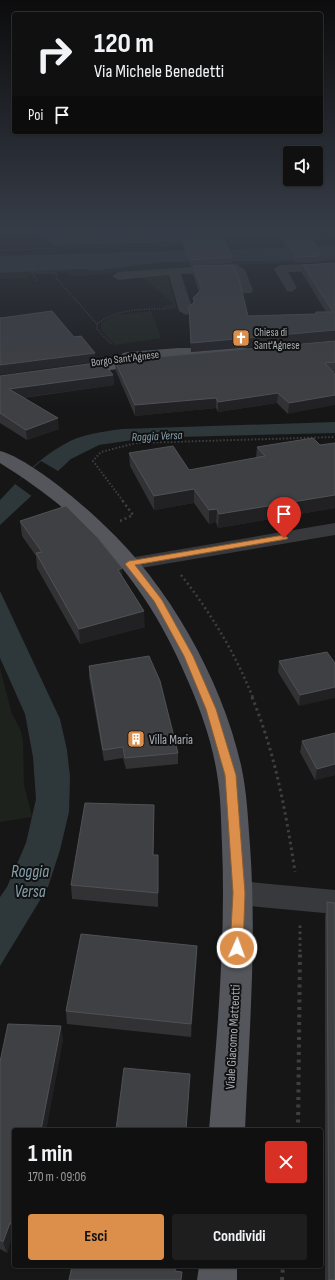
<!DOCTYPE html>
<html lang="it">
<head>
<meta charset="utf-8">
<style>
  :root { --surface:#101011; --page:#1e1e1f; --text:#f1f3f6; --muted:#9c9d9f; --line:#303031; --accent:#db8f4a }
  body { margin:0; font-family:"Sofia Sans Condensed",sans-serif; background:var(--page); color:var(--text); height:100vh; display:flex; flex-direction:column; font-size:15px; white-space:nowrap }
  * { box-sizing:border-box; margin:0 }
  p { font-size:13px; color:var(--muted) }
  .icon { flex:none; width:22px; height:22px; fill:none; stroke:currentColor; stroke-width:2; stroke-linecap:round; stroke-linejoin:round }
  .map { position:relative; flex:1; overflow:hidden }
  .drawer { position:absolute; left:12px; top:1128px; width:311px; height:140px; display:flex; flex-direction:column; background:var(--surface); border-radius:4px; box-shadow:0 1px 3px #0004,0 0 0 1px var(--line) }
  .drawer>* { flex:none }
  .hud { position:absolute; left:12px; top:12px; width:311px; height:122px; border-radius:4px; box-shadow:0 1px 3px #0004,0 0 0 1px var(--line); background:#101011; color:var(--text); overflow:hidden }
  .buttons { position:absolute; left:283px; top:146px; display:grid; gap:8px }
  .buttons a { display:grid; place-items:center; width:40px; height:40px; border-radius:4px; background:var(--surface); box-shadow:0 1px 3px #0004,0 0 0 1px var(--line); font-size:20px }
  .pin { position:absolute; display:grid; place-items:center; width:34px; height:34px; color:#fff; margin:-41px -17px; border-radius:50% 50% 50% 0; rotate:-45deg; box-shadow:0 0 4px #0007 }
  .pin .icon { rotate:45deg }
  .me { position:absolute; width:44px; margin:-22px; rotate:2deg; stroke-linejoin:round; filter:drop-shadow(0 0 3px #0008) }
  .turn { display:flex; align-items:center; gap:14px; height:84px; padding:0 16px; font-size:18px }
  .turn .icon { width:52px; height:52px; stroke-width:2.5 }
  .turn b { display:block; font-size:28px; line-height:34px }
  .then { display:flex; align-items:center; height:38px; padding:0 16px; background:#0003; gap:8px; font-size:15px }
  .round { display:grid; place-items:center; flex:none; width:42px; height:42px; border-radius:4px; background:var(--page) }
  .summary { display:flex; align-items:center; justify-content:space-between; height:68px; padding:0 16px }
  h1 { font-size:24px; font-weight:700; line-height:30px }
  .action { display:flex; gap:8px; margin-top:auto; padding:8px 16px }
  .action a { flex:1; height:46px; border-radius:4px; background:var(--accent); color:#111; font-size:16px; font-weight:700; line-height:46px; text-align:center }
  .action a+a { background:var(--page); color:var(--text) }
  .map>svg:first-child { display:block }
</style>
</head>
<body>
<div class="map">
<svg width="335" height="1280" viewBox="0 0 335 1280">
  <rect width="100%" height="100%" fill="#161617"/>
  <path fill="#222224" d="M 196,230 L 335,230 L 335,241 L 201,244 Z"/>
  <g fill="#1d221c">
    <path d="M 200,242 L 201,244 L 48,248 L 48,245 Z"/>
    <path d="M 335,243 L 335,262 L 194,267 L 83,276 L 70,276 L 68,273 L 29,275 L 28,279 L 0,279 L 0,256 L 80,253 L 80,249 Z"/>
    <path d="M 167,275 L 177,309 L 164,309 L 163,306 L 174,304 L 141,276 Z"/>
    <path d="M 151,311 L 161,338 L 115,345 L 101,330 L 101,323 L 116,315 Z"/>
    <path d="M 0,668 L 12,714 L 21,731 L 23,741 L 24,785 L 32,817 L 0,822 Z"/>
  </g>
  <g fill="#2e373a">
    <path d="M 335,246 L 335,260 L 164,262 L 99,270 L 77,269 L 0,273 L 0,256 Z"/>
    <path d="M 335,422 L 335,433 L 177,437 L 133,440 L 99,445 L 71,459 L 0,525 L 0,500 C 19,480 39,458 63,445 C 80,434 102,432 122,429 Z"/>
    <path d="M 0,591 L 60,719 L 67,750 L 70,777 L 69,812 L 60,850 L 48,887 L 0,966 L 0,897 L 7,887 L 26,843 L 36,799 L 33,757 L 25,714 L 0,658 Z"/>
  </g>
  <path fill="#161617" d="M 41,461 L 58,471 L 33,497 L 15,484 Z"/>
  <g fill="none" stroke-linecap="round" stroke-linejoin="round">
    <g stroke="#3d4043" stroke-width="1.5" stroke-dasharray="1 1.5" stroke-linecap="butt">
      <path d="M 224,244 L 287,243"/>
      <path d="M 34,246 L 32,272 L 37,281"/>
      <path d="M 0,250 L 185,245"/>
      <path d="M 35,253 L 62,251 L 63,249"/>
      <path d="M 32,272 L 56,273 L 57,279 L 97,324 L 97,329 L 112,345"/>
      <path d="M 97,324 C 117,309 141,309 165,309"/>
    </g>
    <path stroke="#3d4043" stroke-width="2" stroke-dasharray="1.5 2" stroke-linecap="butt" d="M 123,501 L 93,461 L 101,452 L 136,443 L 335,437"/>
    <g stroke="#3d4043" stroke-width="2.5" stroke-dasharray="2 3" stroke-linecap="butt">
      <path d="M 120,521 L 133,515 L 122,500"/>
      <path d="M 181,575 C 211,613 235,653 253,698"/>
    </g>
    <g stroke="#3d4043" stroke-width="3" stroke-dasharray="2.5 3.5" stroke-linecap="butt">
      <path d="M 252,697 C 275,753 286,812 295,872"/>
      <path d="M 300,952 L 300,925"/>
    </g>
    <g stroke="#3d4043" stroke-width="4" stroke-dasharray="3 4.5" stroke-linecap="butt">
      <path d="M 298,1130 L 300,951"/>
      <path d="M 282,1280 L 283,1266"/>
    </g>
    <g fill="#37393c" fill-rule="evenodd">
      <path d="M 329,230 L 335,230 L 335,235 L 331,234 Z"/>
      <path d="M 335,263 L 335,271 L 288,272 L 297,288 L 291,292 L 287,291 L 274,269 L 280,265 Z"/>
      <path d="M 236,264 L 245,270 L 253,290 L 251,293 L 243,293 L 234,272 L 181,274 L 193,311 L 186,315 L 179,311 L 169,275 L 118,280 L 112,276 L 118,272 Z"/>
      <path d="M 335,523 L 335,535 L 129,570 L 122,568 L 119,564 L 122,560 L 129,558 Z"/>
      <path d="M 239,881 L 335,890 L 335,914 L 239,905 L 229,902 L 225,893 L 229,884 Z"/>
    </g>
    <g fill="#54565b" fill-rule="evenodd">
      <path d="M 178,348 L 244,348 L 249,349 L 251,352 L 249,355 L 244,356 L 178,356 L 149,359 L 152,362 L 150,365 L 145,366 L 75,374 L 70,373 L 68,370 L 70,367 L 75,366 L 126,360 L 121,356 L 123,353 L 128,352 Z"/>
      <path d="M 0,451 C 28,458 83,504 104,525 C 168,584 222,680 241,765 C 247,792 248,819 250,846 C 257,941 249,1036 245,1130 L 209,1130 C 217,1035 226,940 222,845 C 221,821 221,797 217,774 C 212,742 201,711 188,681 C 147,583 90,519 0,463 Z"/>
      <path d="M 199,1266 L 237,1266 L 237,1280 L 197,1280 Z"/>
    </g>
  </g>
  <g fill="#323235">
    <path d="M 22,230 L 308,230 L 321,256 L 321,262 L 296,263 L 279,237 L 224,238 L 232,257 L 232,263 L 190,266 L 182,242 L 55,245 Z"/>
    <path d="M 335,263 L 335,340 L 191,352 L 189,315 L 189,306 L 193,303 L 193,298 L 199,292 L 193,275 L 193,266 L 248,316 L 316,314 L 316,312 L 326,312 L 302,273 L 303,265 Z"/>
    <path d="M 335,341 L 335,372 L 334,372 L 288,414 L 277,403 L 218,412 L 216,408 L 135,416 L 116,371 L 115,361 Z"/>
    <path d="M 113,375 L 114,385 L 23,398 L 59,429 L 27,440 L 0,423 L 0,376 Z"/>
    <path d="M 335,443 L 335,508 L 218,528 L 216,522 L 209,524 L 194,503 L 154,510 L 130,466 L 129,453 L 189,470 L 256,458 L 257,447 L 320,445 Z"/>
    <path d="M 20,521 L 122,568 L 122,577 L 145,627 L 80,644 L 37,568 L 36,556 L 22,536 Z"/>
    <path d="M 279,661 L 335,663 L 299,706 L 278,672 Z"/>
    <path d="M 89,666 L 178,753 L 178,764 L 126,769 L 123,758 L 104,761 L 89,677 Z"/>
    <path d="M 335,733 L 335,775 L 315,780 L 300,752 L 302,741 Z"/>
    <path d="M 154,805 L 153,855 L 158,869 L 158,907 L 72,899 L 71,885 Z"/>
    <path d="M 327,902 L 335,1280 L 325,1280 L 325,916 Z"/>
    <path d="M 197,946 L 191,1037 L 67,1024 L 66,1011 Z"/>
    <path d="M 63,1039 L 46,1130 L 14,1130 L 14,1235 L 13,1234 L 7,1253 L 0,1249 L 0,1062 Z"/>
  </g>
  <g fill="#212123">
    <path d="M 335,330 L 335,340 L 191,352 L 191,343 Z"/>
    <path d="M 95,353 L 95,362 L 0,375 L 0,365 Z"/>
    <path d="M 113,375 L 114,385 L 11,399 L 9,389 Z"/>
    <path d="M 278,393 L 277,403 L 218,412 L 218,402 Z"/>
    <path d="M 335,395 L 335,405 L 288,414 L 289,403 Z"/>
    <path d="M 216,398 L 216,408 L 135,416 L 135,405 Z"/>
    <path d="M 58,418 L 59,429 L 27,440 L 26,430 Z"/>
    <path d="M 194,489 L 194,503 L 154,510 L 154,496 Z"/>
    <path d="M 335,495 L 335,508 L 218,528 L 219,514 Z"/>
    <path d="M 217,509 L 216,522 L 209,524 L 209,510 Z"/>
    <path d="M 122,568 L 123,584 L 118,570 Z"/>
    <path d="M 144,611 L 145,627 L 80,644 L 79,629 Z"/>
    <path d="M 335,687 L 335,698 L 299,706 L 300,695 Z"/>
    <path d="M 335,764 L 335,775 L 315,780 L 317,769 Z"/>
    <path d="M 154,805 L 154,819 L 153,869 L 153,855 Z"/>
    <path d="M 197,946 L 197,959 L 191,1037 L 191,1024 Z"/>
    <path d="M 61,1026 L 63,1039 L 46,1130 L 41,1130 Z"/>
    <path d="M 10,1223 L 13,1234 L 7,1253 L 3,1242 Z"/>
  </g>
  <g fill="#3f4043" stroke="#4f5255">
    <path d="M 35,230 L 308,230 L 321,256 L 296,257 L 280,231 L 221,232 L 232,257 L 190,260 L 182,237 L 55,239 Z"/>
    <path d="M 335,263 L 335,330 L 191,343 L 189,306 L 195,302 L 193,298 L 202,289 L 193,266 L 233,265 L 239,279 L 248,316 L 316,314 L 316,312 L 333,312 L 303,265 Z"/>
    <path d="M 52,311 L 74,337 L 81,336 L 95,353 L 0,365 L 0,317 L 1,318 Z"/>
    <path d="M 335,341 L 335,362 L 325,363 L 335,374 L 335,395 L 289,403 L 278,393 L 218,402 L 216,398 L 135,405 L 115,361 Z"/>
    <path d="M 103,362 L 113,375 L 9,389 L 58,418 L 26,430 L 0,413 L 0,376 Z"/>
    <path d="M 313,438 L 320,445 L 335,443 L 335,495 L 219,514 L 217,509 L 209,510 L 194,489 L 154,496 L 129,453 L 173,446 L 189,470 L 265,456 L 257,447 Z"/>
    <path d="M 66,506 L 98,538 L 122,568 L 118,570 L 144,611 L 79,629 L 36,553 L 42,552 L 20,521 Z"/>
    <path d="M 327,652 L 335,663 L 335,687 L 300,695 L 279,661 Z"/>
    <path d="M 149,656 L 160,681 L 178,753 L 125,758 L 123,747 L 103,750 L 89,666 Z"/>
    <path d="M 335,733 L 335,764 L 317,769 L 302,741 Z"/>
    <path d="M 85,803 L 154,805 L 153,855 L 158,855 L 158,893 L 71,885 Z"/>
    <path d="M 327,902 L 335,903 L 335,1280 L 329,1280 Z"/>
    <path d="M 81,934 L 197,946 L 191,1024 L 66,1011 Z"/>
    <path d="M 8,1024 L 61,1026 L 41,1130 L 14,1130 L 14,1224 L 10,1223 L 3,1242 L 0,1240 L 0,1062 Z"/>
    <path d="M 124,1068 L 190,1074 L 186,1130 L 116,1130 Z"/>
    <path d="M 72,1266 L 176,1266 L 175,1271 L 182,1272 L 181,1280 L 69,1280 Z"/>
  </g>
  <linearGradient id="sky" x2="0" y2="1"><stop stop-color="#0c0c0d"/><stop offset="0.56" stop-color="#363c47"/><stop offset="1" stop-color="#363c47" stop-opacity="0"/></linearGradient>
  <rect width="335" height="410" fill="url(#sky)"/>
  <path fill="#db8f4a" stroke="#8e5d30" d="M 284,535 L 288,538 L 287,539 L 135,565 L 162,600 L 193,656 L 216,709 L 236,775 L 245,893 L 243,948 L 241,952 L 237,953 L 232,952 L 230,948 L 233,893 L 225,775 L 206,709 L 184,656 L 154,601 L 125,564 L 129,561 Z"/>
  <defs>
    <symbol id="church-square" viewBox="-11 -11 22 22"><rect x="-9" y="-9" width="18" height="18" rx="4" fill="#db8f4a" stroke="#111112"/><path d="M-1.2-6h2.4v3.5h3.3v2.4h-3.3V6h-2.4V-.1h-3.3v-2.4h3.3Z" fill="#fff"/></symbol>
    <symbol id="building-square" viewBox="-11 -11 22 22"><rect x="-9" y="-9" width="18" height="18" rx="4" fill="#db8f4a" stroke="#111112"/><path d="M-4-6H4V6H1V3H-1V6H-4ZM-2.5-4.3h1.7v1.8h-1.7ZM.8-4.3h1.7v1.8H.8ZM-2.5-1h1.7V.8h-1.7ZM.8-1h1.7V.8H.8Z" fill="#fff"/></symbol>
  </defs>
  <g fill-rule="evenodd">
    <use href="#church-square" x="231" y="328" width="20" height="20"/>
    <use href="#building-square" x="126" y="729" width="20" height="20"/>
  </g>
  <g text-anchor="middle" stroke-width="4" stroke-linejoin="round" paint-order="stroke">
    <g font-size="11" fill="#a9b0b6" stroke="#111112" text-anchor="start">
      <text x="254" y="336">Chiesa di<tspan x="254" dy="13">Sant'Agnese</tspan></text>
    </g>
    <g font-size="11" fill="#a9b0b6" stroke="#111112">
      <text transform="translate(125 358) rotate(-7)" y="4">Borgo Sant'Agnese</text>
    </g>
    <g font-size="12" font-style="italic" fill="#85a1ad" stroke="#111112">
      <text transform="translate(157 436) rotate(-3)" y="4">Roggia Versa</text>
    </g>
    <g font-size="13" fill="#a9b0b6" stroke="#111112" text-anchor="start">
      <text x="149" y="744">Villa Maria</text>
    </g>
    <g font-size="13" fill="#a9b0b6" stroke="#111112">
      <text transform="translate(232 1037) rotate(-87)" y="5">Viale Giacomo Matteotti</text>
    </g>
    <g font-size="17" font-style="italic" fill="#85a1ad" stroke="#111112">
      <text x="30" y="877">Roggia<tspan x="30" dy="20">Versa</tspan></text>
    </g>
  </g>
</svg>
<div class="buttons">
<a><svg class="icon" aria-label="sound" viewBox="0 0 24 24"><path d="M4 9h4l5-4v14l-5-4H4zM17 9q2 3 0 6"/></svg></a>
</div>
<div class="pin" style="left:284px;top:538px;background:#d93025"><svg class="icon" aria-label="arrive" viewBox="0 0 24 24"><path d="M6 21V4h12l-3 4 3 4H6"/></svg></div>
<svg class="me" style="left:237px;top:948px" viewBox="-20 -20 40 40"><circle r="17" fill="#db8f4a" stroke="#fff" stroke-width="3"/><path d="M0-11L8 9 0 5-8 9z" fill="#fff"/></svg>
<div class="hud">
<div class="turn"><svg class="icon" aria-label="right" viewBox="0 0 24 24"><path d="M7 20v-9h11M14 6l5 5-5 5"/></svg><div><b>120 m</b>Via Michele Benedetti</div></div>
<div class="then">Poi<svg class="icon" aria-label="arrive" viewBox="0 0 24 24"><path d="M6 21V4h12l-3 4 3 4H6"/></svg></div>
</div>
<section class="drawer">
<div class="summary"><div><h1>1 min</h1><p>170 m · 09:06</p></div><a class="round" style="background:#d93025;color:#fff"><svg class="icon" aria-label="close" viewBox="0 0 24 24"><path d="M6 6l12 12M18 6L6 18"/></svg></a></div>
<div class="action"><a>Esci</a><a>Condividi</a></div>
</section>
</div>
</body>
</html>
